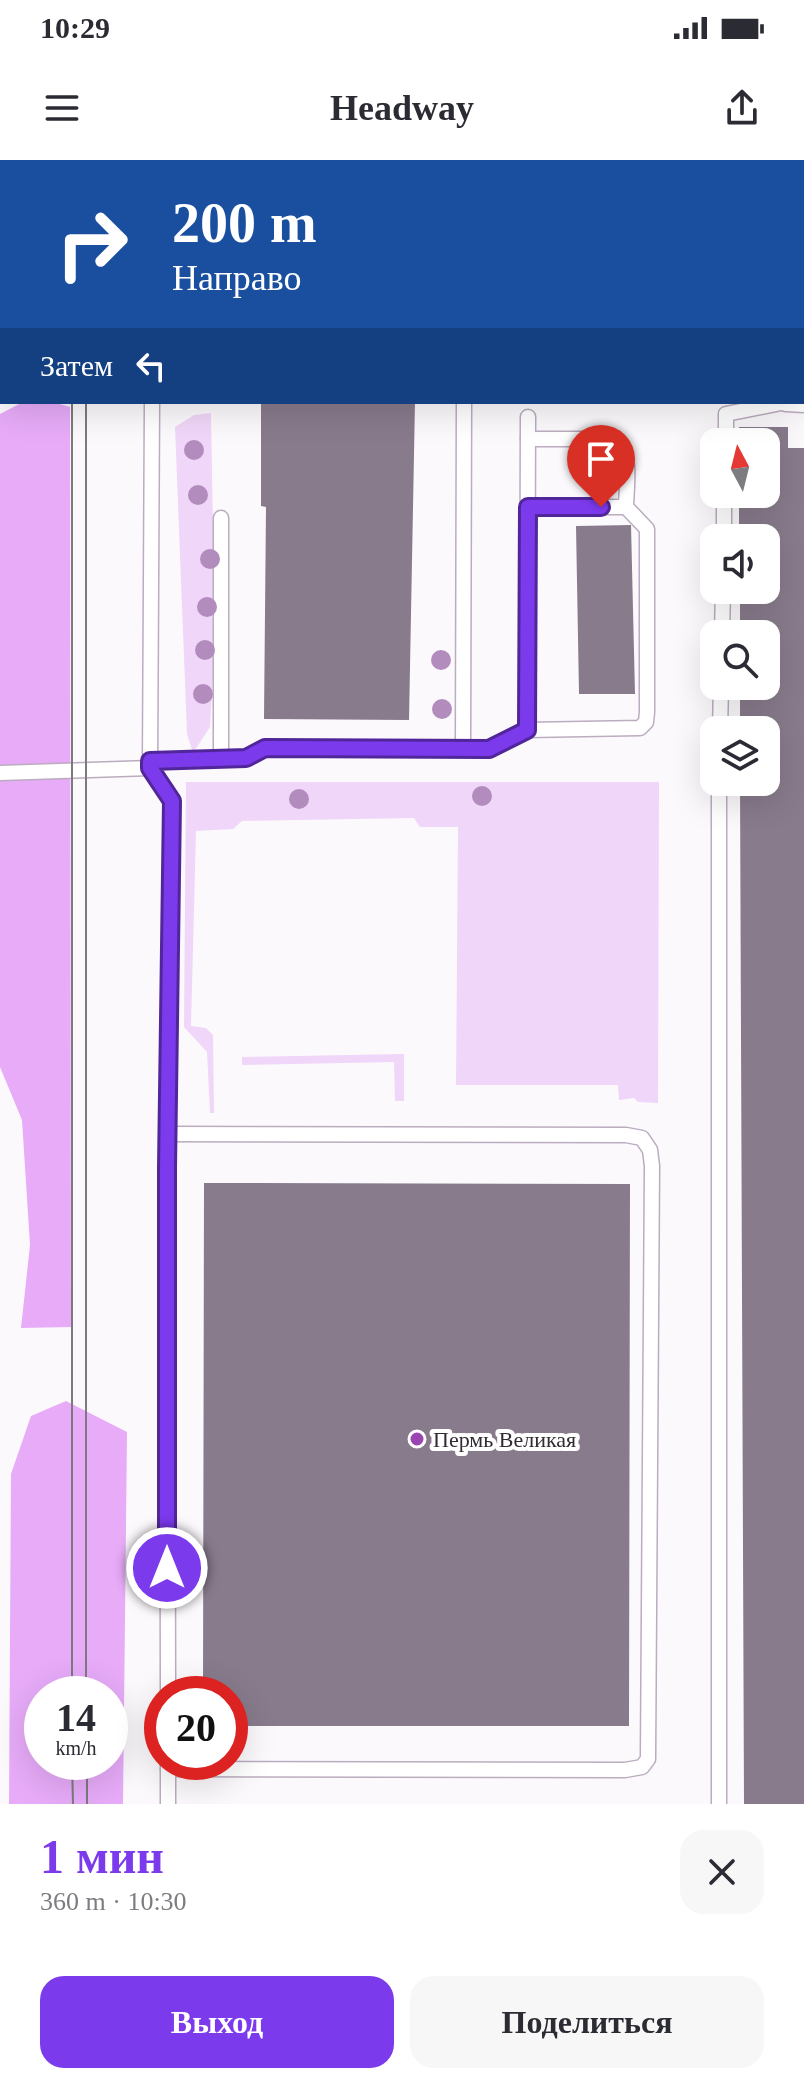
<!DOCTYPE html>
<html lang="ru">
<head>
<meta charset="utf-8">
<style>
  :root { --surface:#fff; --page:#f7f7f7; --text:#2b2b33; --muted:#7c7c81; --accent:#7c3aed }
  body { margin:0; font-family:"Times New Roman",serif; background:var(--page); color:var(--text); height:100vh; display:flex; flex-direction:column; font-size:30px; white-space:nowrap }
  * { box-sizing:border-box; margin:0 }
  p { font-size:26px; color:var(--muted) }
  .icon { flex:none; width:44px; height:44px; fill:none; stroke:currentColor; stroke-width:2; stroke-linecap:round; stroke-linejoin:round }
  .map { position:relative; height:1644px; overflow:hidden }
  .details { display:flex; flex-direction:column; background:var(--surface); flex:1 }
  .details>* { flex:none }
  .guide { position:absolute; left:0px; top:0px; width:804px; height:244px; box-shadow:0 8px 32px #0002; background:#1a4fa0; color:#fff; overflow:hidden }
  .needle { width:52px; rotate:353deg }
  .tools { position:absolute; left:700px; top:268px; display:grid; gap:16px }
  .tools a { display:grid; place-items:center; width:80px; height:80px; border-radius:16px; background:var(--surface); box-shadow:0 8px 32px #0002; font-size:40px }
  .speed { position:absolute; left:24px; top:1516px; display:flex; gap:16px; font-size:40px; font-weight:700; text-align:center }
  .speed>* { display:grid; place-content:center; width:104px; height:104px; border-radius:50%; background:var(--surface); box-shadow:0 8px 32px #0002; line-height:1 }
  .speed small { font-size:20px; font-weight:400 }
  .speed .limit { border:12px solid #d22; background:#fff; color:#111 }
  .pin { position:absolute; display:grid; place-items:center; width:68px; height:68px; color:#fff; margin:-82px -34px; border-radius:50% 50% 50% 0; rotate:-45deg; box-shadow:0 0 8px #0007 }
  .pin .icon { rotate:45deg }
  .me { position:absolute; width:88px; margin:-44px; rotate:0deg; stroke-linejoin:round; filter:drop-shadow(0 0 6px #0008) }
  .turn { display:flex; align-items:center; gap:28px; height:168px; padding:0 40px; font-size:36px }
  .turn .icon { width:104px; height:104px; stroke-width:2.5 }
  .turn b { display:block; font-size:56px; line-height:68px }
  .then { display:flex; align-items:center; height:76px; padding:0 40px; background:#0003; gap:16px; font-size:30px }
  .round { display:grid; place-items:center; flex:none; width:84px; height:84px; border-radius:24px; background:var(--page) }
  .overview { display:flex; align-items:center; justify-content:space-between; height:136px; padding:0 40px }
  h1 { font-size:48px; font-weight:700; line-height:60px; color:var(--accent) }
  .primary-button { display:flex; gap:16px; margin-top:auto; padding:16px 40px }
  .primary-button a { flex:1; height:92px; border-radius:24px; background:var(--accent); color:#fff; font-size:32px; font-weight:700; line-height:92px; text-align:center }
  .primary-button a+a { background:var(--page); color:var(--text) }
  .status { display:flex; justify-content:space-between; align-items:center; height:56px; padding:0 40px; background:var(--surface); direction:ltr }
  .status svg { height:22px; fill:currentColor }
  header { display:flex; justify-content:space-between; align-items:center; height:104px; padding:0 40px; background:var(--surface); font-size:36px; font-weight:700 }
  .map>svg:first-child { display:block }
</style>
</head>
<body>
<div class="status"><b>10:29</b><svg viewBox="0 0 49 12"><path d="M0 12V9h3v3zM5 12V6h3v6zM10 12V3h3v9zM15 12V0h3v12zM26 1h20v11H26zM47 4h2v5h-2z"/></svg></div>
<header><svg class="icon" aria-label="menu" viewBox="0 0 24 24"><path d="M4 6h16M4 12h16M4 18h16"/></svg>Headway<svg class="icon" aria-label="share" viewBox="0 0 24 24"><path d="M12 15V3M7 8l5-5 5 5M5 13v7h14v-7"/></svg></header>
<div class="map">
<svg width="804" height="1644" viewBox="0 0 804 1644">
  <rect width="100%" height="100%" fill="#fcf9fd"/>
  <g fill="#f0d6f8">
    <path d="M 211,253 L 215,484 L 210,567 L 193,593 L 187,574 L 175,267 L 194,255 Z"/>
    <path d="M 186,622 L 659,622 L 658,943 L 638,942 L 634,938 L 619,940 L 618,925 L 456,925 L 458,667 L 420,667 L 414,658 L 242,661 L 233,669 L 196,671 L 191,866 L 206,868 L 213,875 L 214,953 L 210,953 L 207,892 L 184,867 Z"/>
    <path d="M 404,894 L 404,941 L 395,941 L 394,902 L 242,905 L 242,897 Z"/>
  </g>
  <g fill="#e7abf8" fill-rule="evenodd">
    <path d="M 23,242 L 53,242 L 70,247 L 71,1167 L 21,1168 L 30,1085 L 22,960 L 0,907 L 0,254 Z"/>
    <path d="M 66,1241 L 127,1272 L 123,1644 L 9,1644 L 11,1314 L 31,1256 ZM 42,1534 L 110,1534 L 110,1602 L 42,1602 Z"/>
  </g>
  <g fill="#887b8c">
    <path d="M 261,242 L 415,242 L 409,560 L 264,559 L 266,347 L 261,346 Z"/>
    <path d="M 739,267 L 788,267 L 788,288 L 804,288 L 804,1644 L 744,1644 L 740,622 L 766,622 L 766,570 L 740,570 L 740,526 L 766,526 L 766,474 L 740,474 L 740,430 L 766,430 L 766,378 L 739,378 L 739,334 L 766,334 L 766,282 L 739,282 Z"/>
    <path d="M 631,365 L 635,534 L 579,534 L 576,366 Z"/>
    <path d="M 204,1023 L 630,1024 L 629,1566 L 230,1566 L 230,1534 L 203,1534 Z"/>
  </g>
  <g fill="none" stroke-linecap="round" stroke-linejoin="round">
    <defs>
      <g id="service">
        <path d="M 132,0 L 133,2"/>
        <path d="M 502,2 L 503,0"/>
        <path d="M 792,2 L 792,0"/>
        <path d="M 0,122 L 2,122"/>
        <path d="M 0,171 L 2,172"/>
        <path d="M 152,242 L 150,608 L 172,641 L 167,1008 L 168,1534"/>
        <path d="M 786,244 L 804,245"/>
        <path d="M 726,282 L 726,254 L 786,242"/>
        <path d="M 528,347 L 626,347"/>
        <path d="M 724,378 L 724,334"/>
        <path d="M 722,474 L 723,430"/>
        <path d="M 527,570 L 528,257"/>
        <path d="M 720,570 L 721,526"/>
        <path d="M 463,588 L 464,242"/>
        <path d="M 221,599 L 221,358"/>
        <path d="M 150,601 L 246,598 L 265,588 L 489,589 L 527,570 L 640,568 L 646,562 L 647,552 L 647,369 L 626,347 C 626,326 635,284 608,279 L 528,279"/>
        <path d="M 0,613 L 150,608"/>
        <path d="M 719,622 L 719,1644"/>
        <path d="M 167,974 L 626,975 L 642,978 L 650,990 L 652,1006 L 648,1599 L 642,1607 L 625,1610 L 168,1609"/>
        <path d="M 168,1602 L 168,1644"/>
      </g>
    </defs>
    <use href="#service" stroke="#bbacbf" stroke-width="17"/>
    <use href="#service" stroke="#fff" stroke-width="14"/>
    <g stroke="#7d797e" stroke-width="2">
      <path d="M 73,2 L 73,0"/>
      <path d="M 85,2 L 85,0"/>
      <path d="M 86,242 L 86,1534"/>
      <path d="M 72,1534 L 72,242"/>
      <path d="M 72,1602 L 73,1644"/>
      <path d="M 87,1602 L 87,1644"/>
    </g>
  </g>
  <g fill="#b38cbe">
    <circle cx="194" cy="290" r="10"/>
    <circle cx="198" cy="335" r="10"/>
    <circle cx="210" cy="399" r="10"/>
    <circle cx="207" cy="447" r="10"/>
    <circle cx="205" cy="490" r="10"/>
    <circle cx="441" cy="500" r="10"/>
    <circle cx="203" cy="534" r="10"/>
    <circle cx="442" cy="549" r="10"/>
    <circle cx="482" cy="636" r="10"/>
    <circle cx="299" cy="639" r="10"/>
  </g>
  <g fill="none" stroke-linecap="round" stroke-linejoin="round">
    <defs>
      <path id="route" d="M 167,1408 L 167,1008 L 172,641 L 150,608 L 150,601 L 246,598 L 265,588 L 489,589 L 527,570 L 528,347 L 601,347"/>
    </defs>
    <use href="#route" stroke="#51269a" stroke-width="20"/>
    <use href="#route" stroke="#7c3aed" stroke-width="14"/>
  </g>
  <circle fill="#9b45b2" stroke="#fff" stroke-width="3" cx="417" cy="1279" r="8"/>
  <g text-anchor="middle" stroke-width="8" stroke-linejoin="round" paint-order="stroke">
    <g font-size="22" fill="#312b32" stroke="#fff" text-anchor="start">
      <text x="433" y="1287">Пермь Великая</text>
    </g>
  </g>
</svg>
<div class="tools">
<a><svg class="needle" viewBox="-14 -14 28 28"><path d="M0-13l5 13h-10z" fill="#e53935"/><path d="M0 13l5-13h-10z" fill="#7c7c81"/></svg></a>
<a><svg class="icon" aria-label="sound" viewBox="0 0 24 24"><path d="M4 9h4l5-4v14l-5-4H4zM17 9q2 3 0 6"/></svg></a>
<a><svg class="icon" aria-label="search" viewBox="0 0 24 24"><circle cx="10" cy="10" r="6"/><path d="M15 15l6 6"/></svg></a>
<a><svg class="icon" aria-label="layers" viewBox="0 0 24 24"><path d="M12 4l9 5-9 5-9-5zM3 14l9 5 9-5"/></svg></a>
</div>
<div class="speed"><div>14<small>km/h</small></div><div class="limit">20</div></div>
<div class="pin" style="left:601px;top:347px;background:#d93025"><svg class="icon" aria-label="arrive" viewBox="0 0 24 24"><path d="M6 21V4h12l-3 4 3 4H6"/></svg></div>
<svg class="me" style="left:167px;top:1408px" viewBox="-20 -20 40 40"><circle r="17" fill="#7c3aed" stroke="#fff" stroke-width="3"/><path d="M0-11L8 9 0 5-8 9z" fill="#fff"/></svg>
<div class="guide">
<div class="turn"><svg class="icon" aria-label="right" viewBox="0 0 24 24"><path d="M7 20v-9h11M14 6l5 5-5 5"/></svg><div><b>200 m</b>Направо</div></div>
<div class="then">Затем<svg class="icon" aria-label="left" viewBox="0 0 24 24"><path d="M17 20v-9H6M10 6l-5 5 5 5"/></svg></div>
</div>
</div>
<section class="details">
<div class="overview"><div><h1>1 мин</h1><p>360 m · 10:30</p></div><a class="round"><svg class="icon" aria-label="close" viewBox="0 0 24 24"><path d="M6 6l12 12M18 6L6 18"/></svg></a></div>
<div class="primary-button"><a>Выход</a><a>Поделиться</a></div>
</section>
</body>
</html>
